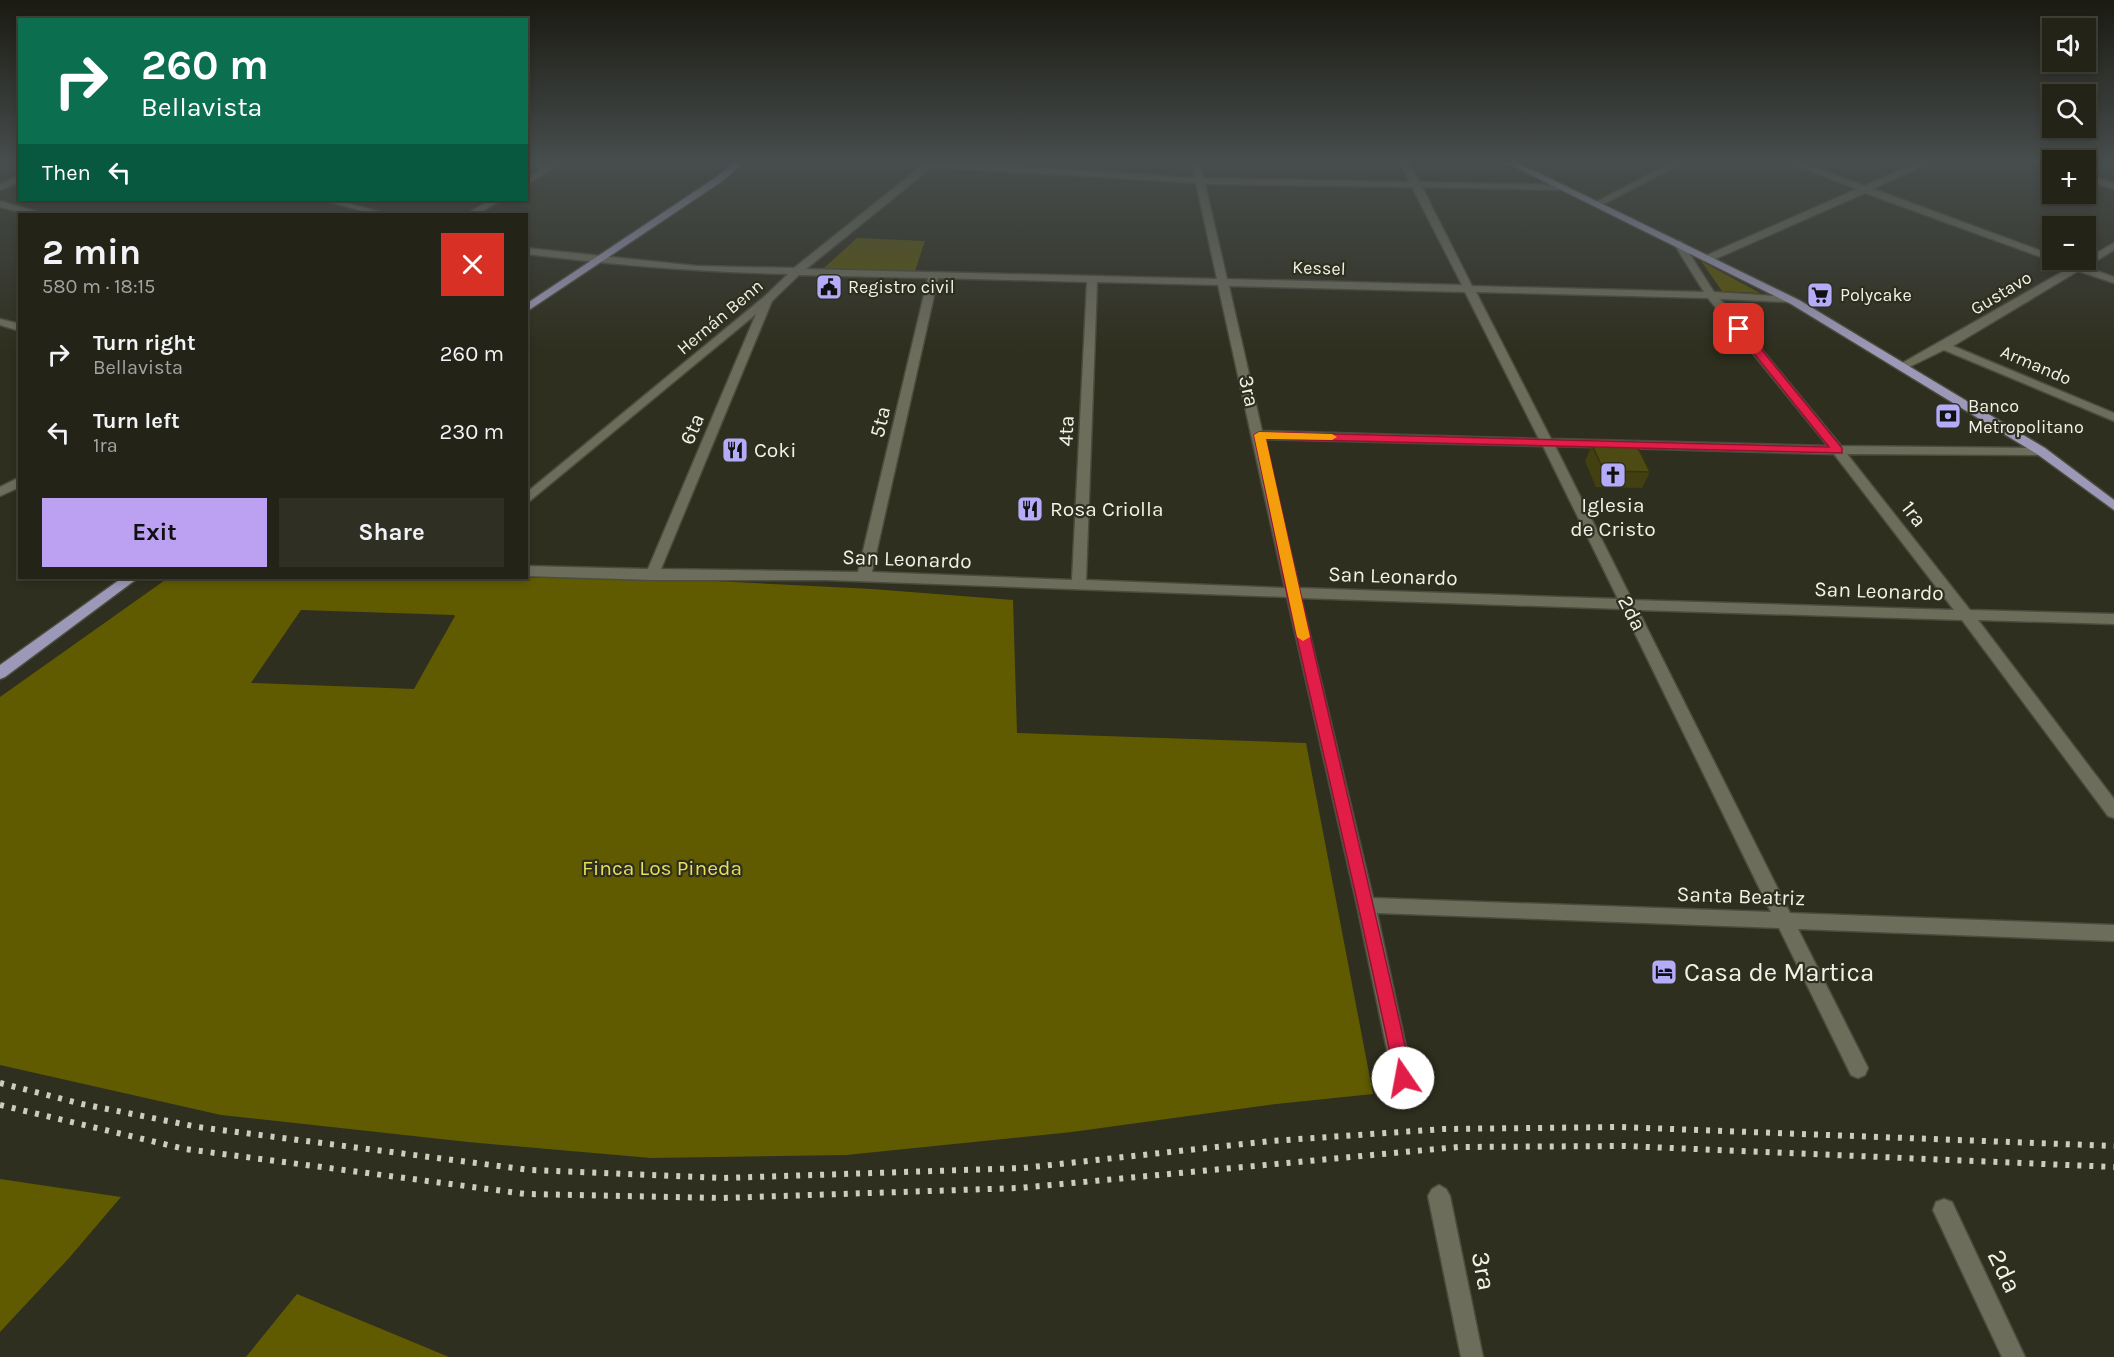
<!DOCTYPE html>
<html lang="en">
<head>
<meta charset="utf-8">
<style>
  :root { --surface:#232317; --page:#2f2f24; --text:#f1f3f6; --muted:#a3a4a1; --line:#404036; --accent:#bca0f2 }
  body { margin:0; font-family:Karla,sans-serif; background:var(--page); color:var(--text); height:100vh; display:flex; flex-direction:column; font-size:22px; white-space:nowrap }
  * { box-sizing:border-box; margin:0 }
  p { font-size:20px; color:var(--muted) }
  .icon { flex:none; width:33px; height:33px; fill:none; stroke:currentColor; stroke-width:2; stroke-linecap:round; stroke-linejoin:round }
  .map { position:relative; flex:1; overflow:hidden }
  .sheet { position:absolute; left:18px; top:213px; width:510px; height:366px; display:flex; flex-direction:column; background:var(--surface); border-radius:0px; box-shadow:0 3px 9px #0003,0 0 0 2px var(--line) }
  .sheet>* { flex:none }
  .guide { position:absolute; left:18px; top:18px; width:510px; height:183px; border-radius:0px; box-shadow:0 3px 9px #0003,0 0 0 2px var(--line); background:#0b6e4f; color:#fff; overflow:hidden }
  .tools { position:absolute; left:2042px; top:18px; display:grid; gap:12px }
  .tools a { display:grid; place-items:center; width:54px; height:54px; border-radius:0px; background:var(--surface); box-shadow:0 3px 9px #0003,0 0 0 2px var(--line); font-size:30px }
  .pin { position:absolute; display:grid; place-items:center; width:51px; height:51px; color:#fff; margin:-26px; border-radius:12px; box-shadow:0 3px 9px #0006 }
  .me { position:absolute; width:66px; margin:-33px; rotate:348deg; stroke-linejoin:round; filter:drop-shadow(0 0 4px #0008) }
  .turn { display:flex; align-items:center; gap:21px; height:126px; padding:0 24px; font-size:27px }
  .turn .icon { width:78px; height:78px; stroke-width:2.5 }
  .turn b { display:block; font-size:42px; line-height:51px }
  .then { display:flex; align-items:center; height:57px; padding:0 24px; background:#0003; gap:12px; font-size:22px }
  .round { display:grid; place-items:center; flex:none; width:63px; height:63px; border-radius:0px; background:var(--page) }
  .headline { display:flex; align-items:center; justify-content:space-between; height:102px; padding:0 24px }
  h1 { font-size:36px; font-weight:700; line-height:45px }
  .button { display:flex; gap:12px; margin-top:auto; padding:12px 24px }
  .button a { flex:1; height:69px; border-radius:0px; background:var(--accent); color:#111; font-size:24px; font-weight:700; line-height:69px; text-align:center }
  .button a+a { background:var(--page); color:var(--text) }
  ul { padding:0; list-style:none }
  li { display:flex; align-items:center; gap:18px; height:78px; padding:0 24px }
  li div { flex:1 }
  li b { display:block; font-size:22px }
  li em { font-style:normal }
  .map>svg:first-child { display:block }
</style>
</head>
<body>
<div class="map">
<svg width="2114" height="1357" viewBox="0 0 2114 1357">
  <rect width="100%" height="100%" fill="#2f2f1f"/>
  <g fill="#5a550a">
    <path d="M 857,238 L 925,241 L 915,271 L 824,268 Z"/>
    <path d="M 1701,261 L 1760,293 L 1722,291 Z"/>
  </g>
  <g fill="#605b00" fill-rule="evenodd">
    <path d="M 168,578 L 652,578 L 872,589 L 1013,600 L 1017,733 L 1306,743 L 1373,1094 L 1276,1104 L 1072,1132 L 846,1155 L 651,1158 L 468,1142 L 221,1115 L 0,1065 L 0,697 ZM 301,610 L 454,615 L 455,616 L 414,689 L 251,683 Z"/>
    <path d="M 0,1179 L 121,1197 L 69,1258 L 0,1332 Z"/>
    <path d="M 297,1294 L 449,1357 L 246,1357 Z"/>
  </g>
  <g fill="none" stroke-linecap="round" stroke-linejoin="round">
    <defs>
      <g id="minor">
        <path d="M 526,160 L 549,165 L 556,160 L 567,160 L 526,185 L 526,178 L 542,169 L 526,165 Z"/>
        <path d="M 929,160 L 1194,178 L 1191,160 L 1199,160 L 1204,178 L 1410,182 L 1399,160 L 1408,160 L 1419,182 L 1562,185 L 1564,187 L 1559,190 L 1422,187 L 1472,286 L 1704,292 L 1674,244 L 1679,241 L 1682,242 L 1714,292 L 1792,297 L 1793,299 L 1788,302 L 1720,299 L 1841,446 L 2045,448 L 2047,451 L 2045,454 L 2041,455 L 1847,454 L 1970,610 L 2114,614 L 2114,624 L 1978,620 L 2114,799 L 2114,818 L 2108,816 L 1962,620 L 1638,610 L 1790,913 L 2114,925 L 2114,941 L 1798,929 L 1868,1068 L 1865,1075 L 1858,1078 L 1851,1075 L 1779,928 L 1377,913 L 1413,1079 L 1410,1086 L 1403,1089 L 1396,1086 L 1393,1079 L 1357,905 L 1287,597 L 827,580 L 652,580 L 526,576 L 526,566 L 648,569 L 756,314 L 526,504 L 526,493 L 764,297 L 788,274 C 700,272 614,265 526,254 L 526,248 L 697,266 L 794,268 ZM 932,167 L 1196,183 L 1217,279 L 806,269 ZM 1205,184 L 1412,187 L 1462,285 L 1227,279 ZM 799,275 L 928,278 L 858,572 L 661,569 L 772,301 ZM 938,278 L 1087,282 L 1072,580 L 872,572 ZM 1097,282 L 1218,285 L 1285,588 L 1086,580 ZM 1229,286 L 1465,292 L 1539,439 L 1262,431 ZM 1476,292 L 1708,298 L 1828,446 L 1551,439 ZM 1264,439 L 1543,446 L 1618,599 L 1299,588 ZM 1555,446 L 1834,454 L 1954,610 L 1632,600 ZM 1301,598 L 1623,609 L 1771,912 L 1373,898 Z"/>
        <path d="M 1677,160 L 1688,160 L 1600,206 L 1592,204 Z"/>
        <path d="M 1781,160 L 1794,160 L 1864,186 L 1923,160 L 1935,160 L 1873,189 L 2052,255 L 2052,260 L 2064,260 L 2077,264 L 2114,243 L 2114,250 L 2086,267 L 2114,277 L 2114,283 L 2078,271 L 1953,346 L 2114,413 L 2114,421 L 1944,350 L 1907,368 L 1903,369 L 1897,366 L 2069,268 L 2052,261 L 1865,193 L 1713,260 L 1705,260 L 1705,256 L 1857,189 Z"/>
        <path d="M 2029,160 L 2052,163 L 2052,169 L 2030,162 Z"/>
        <path d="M 2085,174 L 2114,183 L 2114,189 L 2085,180 Z"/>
        <path d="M 20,175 L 20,182 L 0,190 L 0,184 Z"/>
        <path d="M 322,200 L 336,200 L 387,214 L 373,214 Z"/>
        <path d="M 491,200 L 502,200 L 477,214 L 466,214 Z"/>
        <path d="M 0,201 L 39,212 L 41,214 L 27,214 L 0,207 Z"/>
        <path d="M 0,319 L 20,324 L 20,331 L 0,325 Z"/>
        <path d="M 20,477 L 20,487 L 0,496 L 0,487 Z"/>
        <path d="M 1439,1185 L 1446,1189 L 1450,1196 L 1483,1357 L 1461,1357 L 1428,1196 L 1432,1189 Z"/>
        <path d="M 1944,1199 L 1952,1202 L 2025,1357 L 2002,1357 L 1933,1210 L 1936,1202 Z"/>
      </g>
      <g id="major">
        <path d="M 737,160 L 747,160 L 721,182 L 526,312 L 526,304 L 715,178 Z"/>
        <path d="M 1501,160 L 1512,160 L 1799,300 L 2045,448 L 2114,500 L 2114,510 L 2037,454 L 1791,304 Z"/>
        <path d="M 122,578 L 138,578 L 5,677 L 0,679 L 0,665 Z"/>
      </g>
    </defs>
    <use href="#minor" stroke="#4b4b3e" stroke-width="3"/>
    <use href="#major" stroke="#4b4b3e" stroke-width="3"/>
    <use href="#minor" fill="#6d6d5c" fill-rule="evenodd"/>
    <use href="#major" fill="#9c98b7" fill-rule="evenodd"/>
    <g stroke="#ccccc1" stroke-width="6" stroke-dasharray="4 8" stroke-linecap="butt">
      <path d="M 0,1083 L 82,1104 L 198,1127 L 530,1170 L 724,1178 L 1023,1168 L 1271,1141 L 1444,1129 L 1620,1127 L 2114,1146"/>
      <path d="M 0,1105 L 185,1149 L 526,1194 L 722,1198 L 1019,1188 L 1458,1147 L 1625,1146 L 2114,1167"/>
    </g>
  </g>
  <path fill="#424010" d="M 1592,445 L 1650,472 L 1642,488 L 1596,487 L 1585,461 Z"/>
  <path fill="#4d4a13" stroke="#36340d" stroke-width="1.5" d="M 1592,445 L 1637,446 L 1650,472 L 1604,471 Z"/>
  <linearGradient id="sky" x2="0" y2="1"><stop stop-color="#1a1a11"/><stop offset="0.46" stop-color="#474d4d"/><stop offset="1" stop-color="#474d4d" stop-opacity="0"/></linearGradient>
  <rect width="2114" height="350" fill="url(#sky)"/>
  <path fill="#e11d48" stroke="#92132f" stroke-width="1.5" d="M 1739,326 L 1743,327 L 1842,448 L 1842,453 L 1266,439 C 1312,653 1366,865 1412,1078 L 1409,1085 L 1403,1087 L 1397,1085 L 1358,905 L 1287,594 L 1254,435 L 1259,432 L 1829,447 L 1736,331 L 1736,327 Z"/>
  <path fill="#f59e0b" d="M 1259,432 L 1332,434 L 1337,437 L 1332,440 L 1266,439 L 1310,637 L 1303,641 L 1297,637 L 1254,435 Z"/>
  <defs>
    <symbol id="civic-square" viewBox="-11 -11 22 22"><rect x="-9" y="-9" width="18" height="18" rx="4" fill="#b4acf9" stroke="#2f2f1f"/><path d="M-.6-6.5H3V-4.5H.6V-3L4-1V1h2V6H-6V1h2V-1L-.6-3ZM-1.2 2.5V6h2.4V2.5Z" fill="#111"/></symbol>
    <symbol id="supermarket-square" viewBox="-11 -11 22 22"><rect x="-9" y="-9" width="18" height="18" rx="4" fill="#b4acf9" stroke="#2f2f1f"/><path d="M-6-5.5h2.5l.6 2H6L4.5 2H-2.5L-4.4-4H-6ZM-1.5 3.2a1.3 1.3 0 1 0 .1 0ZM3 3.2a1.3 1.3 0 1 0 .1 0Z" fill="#111"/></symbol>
    <symbol id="bank-square" viewBox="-11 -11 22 22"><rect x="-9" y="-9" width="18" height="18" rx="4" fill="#b4acf9" stroke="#2f2f1f"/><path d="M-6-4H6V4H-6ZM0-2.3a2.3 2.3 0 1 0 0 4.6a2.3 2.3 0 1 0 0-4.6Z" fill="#111"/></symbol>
    <symbol id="restaurant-square" viewBox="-11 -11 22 22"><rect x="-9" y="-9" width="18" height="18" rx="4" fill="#b4acf9" stroke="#2f2f1f"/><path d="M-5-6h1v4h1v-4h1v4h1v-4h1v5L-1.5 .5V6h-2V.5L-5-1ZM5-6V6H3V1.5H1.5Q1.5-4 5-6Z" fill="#111"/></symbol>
    <symbol id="church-square" viewBox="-11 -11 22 22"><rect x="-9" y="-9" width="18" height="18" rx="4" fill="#b4acf9" stroke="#2f2f1f"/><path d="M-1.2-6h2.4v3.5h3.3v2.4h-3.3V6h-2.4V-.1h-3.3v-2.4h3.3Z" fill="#111"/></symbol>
    <symbol id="hotel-square" viewBox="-11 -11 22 22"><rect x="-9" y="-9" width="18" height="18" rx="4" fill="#b4acf9" stroke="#2f2f1f"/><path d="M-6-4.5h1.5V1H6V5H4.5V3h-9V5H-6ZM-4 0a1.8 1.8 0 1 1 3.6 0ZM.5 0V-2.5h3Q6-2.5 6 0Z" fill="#111"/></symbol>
  </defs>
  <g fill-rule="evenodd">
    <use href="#civic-square" x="814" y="272" width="30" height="30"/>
    <use href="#supermarket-square" x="1805" y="280" width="30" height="30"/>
    <use href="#bank-square" x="1933" y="401" width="30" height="30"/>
    <use href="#restaurant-square" x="720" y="435" width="30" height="30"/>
    <use href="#church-square" x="1598" y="460" width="30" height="30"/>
    <use href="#restaurant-square" x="1015" y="494" width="30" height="30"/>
    <use href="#hotel-square" x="1649" y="957" width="30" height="30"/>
  </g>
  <g text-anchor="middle" stroke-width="4.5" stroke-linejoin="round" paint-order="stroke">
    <g font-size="18" fill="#f1f1e7" stroke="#2f2f1f">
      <text transform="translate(1319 268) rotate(2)" y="6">Kessel</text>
      <text transform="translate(2001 293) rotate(-31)" y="6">Gustavo</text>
      <text transform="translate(720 317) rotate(-40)" y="6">Hernán Benn</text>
      <text transform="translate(2036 365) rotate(23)" y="6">Armando</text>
    </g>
    <g font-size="18" fill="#f1f1e7" stroke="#2f2f1f" text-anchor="start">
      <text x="848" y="293">Registro civil</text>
      <text x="1840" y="301">Polycake</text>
      <text x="1968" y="412">Banco<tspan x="1968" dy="21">Metropolitano</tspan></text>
    </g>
    <g font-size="21" fill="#f1f1e7" stroke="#2f2f1f">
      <text transform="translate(1249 391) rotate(77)" y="7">3ra</text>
      <text transform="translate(880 422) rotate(-77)" y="7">5ta</text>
      <text transform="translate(692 429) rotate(-67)" y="7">6ta</text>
      <text transform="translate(1066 431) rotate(-88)" y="7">4ta</text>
      <text transform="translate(1914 514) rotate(52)" y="7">1ra</text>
      <text transform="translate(907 559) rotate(2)" y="7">San Leonardo</text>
      <text transform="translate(1393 576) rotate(2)" y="7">San Leonardo</text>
      <text transform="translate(1879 591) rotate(2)" y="7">San Leonardo</text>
      <text transform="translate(1632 613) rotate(63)" y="7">2da</text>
      <text transform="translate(1741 896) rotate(2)" y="7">Santa Beatriz</text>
    </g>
    <g font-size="21" fill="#f1f1e7" stroke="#2f2f1f" text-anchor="start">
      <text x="754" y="457">Coki</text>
      <text x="1613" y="512" text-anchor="middle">Iglesia<tspan x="1613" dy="24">de Cristo</tspan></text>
      <text x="1050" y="516">Rosa Criolla</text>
    </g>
    <g font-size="21" fill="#e7df59" stroke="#2f2f1f">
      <text x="662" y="875">Finca Los Pineda</text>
    </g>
    <g font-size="26" fill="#f1f1e7" stroke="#2f2f1f" text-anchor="start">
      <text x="1684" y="981">Casa de Martica</text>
    </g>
    <g font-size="26" fill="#f1f1e7" stroke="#2f2f1f">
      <text transform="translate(1484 1271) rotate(79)" y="9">3ra</text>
      <text transform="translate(2005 1271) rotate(64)" y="9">2da</text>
    </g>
  </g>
</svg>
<div class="tools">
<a><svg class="icon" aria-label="sound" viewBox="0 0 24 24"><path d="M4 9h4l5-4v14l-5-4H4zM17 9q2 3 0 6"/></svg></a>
<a><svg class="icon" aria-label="search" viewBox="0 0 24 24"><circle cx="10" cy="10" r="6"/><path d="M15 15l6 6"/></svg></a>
<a>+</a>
<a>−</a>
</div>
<div class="pin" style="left:1739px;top:329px;background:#d93025"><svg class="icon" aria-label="arrive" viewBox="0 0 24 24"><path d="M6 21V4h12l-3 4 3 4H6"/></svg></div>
<svg class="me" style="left:1403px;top:1078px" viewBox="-20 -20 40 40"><circle r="19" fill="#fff"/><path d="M0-13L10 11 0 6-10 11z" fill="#e11d48"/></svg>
<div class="guide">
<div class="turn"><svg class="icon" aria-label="right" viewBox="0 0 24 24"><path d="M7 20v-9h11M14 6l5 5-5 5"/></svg><div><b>260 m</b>Bellavista</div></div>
<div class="then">Then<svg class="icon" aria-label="left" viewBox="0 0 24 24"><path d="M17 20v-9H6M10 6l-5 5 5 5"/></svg></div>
</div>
<section class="sheet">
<div class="headline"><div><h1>2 min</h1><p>580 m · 18:15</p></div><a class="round" style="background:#d93025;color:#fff"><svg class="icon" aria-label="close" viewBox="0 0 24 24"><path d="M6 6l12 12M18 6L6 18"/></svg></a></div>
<ul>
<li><svg class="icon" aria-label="right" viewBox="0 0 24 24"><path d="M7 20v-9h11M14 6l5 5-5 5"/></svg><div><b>Turn right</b><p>Bellavista</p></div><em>260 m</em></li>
<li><svg class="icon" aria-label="left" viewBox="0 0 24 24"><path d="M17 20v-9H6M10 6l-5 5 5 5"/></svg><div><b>Turn left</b><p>1ra</p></div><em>230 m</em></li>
</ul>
<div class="button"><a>Exit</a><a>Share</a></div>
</section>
</div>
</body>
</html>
